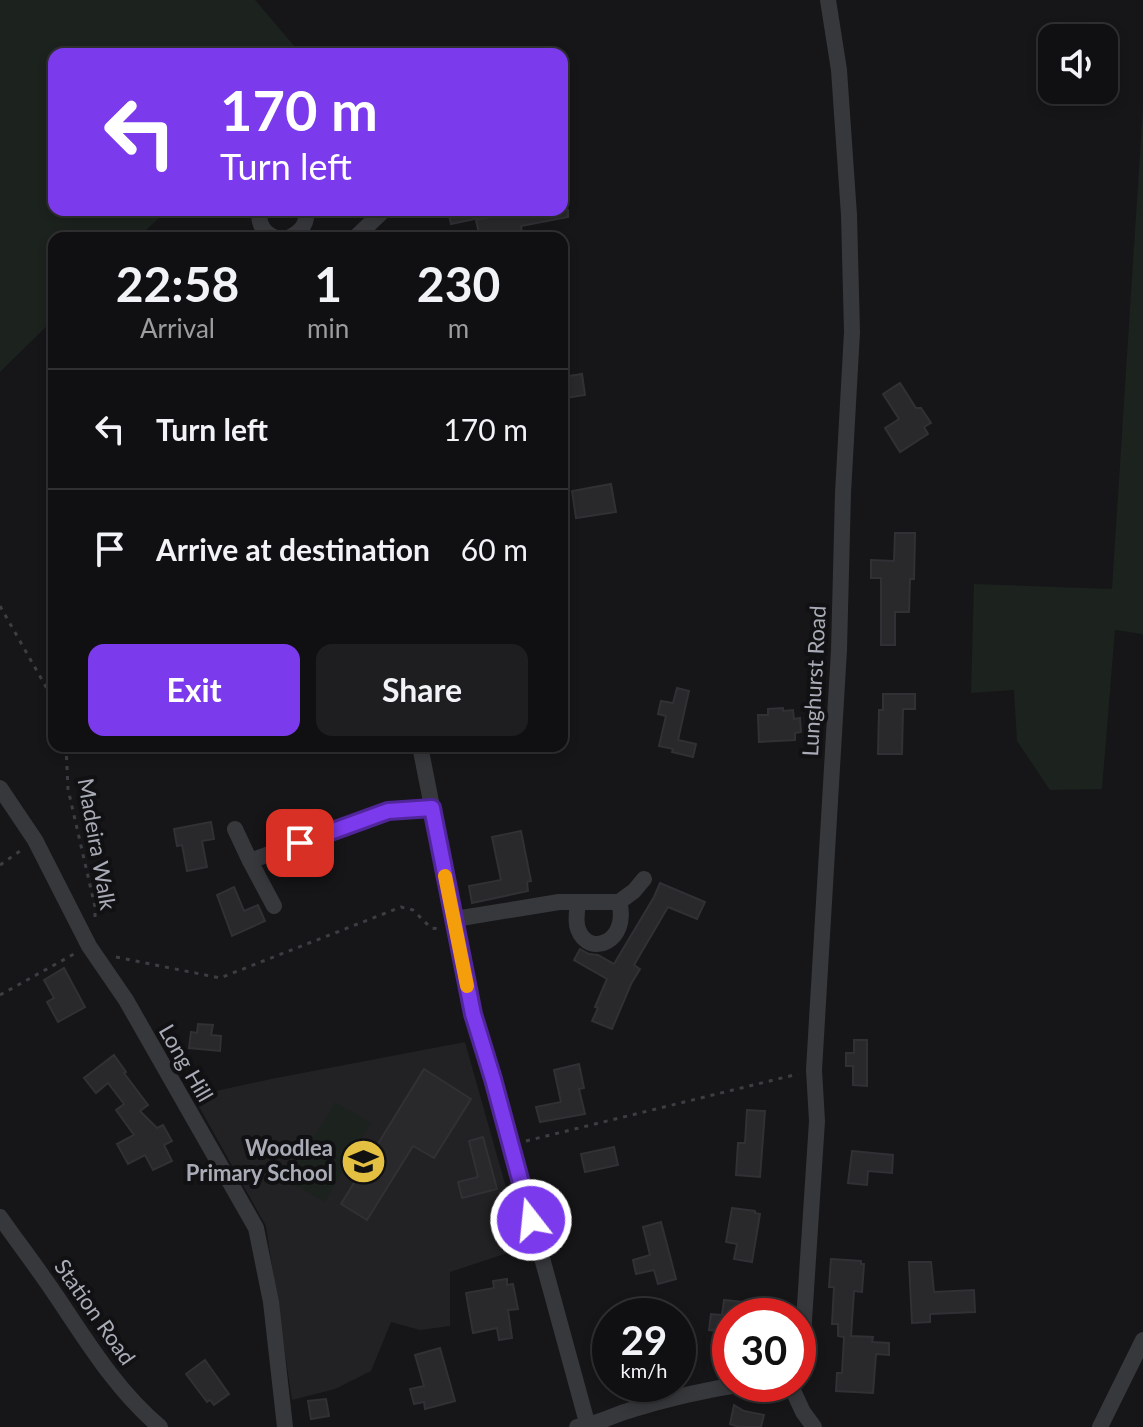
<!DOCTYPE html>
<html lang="en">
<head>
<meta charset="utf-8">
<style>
  :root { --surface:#101012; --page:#1e1e20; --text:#f1f3f6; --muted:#9c9d9f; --line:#303032; --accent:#7c3aed }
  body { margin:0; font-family:Lato,sans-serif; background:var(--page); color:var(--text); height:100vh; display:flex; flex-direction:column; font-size:30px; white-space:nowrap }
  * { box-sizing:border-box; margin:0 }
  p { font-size:26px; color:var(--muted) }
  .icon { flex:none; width:44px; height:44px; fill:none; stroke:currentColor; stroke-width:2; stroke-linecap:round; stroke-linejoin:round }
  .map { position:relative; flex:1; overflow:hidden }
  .panel { position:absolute; left:48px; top:232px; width:520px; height:520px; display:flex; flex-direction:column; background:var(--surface); border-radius:16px; box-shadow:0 4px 12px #0003,0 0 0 2px var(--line) }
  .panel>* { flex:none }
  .top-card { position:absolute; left:48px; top:48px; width:520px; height:168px; border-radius:16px; box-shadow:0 4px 12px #0003,0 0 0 2px var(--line); background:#7c3aed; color:#fff; overflow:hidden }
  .fabs { position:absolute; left:1038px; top:24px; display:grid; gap:16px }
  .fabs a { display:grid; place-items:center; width:80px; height:80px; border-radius:16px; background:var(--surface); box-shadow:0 4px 12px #0003,0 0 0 2px var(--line); font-size:40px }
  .speed { position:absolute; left:592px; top:1298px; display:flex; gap:16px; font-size:40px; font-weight:700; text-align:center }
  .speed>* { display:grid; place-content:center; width:104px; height:104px; border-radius:50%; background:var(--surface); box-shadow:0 4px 12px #0003,0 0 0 2px var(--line); line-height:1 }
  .speed small { font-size:20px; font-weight:400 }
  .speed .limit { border:12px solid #d22; background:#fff; color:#111 }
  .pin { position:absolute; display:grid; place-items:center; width:68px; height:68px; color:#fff; margin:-34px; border-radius:16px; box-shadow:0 4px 12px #0006 }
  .me { position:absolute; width:88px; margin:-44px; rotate:344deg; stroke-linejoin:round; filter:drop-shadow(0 0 6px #0008) }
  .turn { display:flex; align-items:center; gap:28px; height:168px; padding:0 40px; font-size:36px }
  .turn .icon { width:104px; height:104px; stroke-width:2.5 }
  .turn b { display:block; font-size:56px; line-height:68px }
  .eta { display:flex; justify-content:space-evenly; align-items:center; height:136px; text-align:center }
  .eta b { font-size:48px; font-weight:700; line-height:56px }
  .action { display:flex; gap:16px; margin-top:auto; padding:16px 40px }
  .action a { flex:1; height:92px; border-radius:16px; background:var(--accent); color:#fff; font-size:32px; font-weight:700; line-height:92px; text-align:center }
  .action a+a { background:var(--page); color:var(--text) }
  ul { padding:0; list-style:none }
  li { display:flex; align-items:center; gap:24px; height:120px; padding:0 40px; border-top:2px solid var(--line) }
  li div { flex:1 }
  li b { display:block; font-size:30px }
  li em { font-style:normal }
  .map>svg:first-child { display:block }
</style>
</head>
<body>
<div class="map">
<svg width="1143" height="1427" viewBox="0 0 1143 1427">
  <rect width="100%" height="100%" fill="#161618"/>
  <path fill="#222225" d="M 465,1042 L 523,1248 L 450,1272 L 450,1326 L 420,1330 L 391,1322 L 371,1371 L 335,1389 L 292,1400 L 266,1226 L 193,1096 L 271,1079 Z"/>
  <g fill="#1c221e">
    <path d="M 0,0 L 255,0 L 301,54 L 54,54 L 54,210 L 167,210 L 138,238 L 54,238 L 54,319 L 0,372 Z"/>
    <path d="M 1143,107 L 1143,634 L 1115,630 L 1102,789 L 1050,790 L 1017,741 L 1014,690 L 971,693 L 974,584 L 1112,589 Z"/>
    <path d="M 335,1102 L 371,1123 L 325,1202 L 288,1181 Z"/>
  </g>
  <g fill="#29292c" stroke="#313034" stroke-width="2">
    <path d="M 448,210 L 489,210 L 489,216 L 451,224 Z"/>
    <path d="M 529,210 L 568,210 L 568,217 L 521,226 L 523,238 L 480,238 L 476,220 Z"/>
    <path d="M 582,374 L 585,395 L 565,398 L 565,394 L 562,395 L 562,377 Z"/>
    <path d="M 900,383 L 916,408 L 921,408 L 931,423 L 924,427 L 928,434 L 900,452 L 885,428 L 899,419 L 883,394 Z"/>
    <path d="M 611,484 L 616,512 L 576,518 L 572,491 Z"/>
    <path d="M 895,533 L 915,533 L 914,579 L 910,579 L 909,612 L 895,612 L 895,645 L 881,645 L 881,578 L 871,578 L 871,560 L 894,561 Z"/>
    <path d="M 677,688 L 689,691 L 678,740 L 696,744 L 693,757 L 672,752 L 673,749 L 659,746 L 666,716 L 658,714 L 661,701 L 673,703 Z"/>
    <path d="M 883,694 L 915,694 L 915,709 L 903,709 L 902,754 L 878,754 L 879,710 L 883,710 Z"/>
    <path d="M 783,708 L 783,711 L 793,710 L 794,719 L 800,718 L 801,732 L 795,733 L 795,740 L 759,742 L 758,715 L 768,715 L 768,709 Z"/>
    <path d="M 211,822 L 214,839 L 202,841 L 207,867 L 187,871 L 182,845 L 177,846 L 174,829 Z"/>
    <path d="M 521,831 L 531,881 L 527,882 L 528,891 L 472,903 L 469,886 L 501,880 L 492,837 Z"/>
    <path d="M 660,883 L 705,902 L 697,919 L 668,907 L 634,965 L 640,969 L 631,984 L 612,1029 L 592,1021 L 598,1008 L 595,1007 L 607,979 L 574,960 L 580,949 L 589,954 L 598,955 L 614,964 L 654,897 Z"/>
    <path d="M 234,887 L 244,911 L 258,905 L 265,921 L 232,936 L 217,895 Z"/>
    <path d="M 64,968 L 85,1007 L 58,1022 L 47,1002 L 54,998 L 44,980 Z"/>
    <path d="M 198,1024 L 213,1025 L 211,1035 L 221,1036 L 220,1051 L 189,1048 L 191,1032 L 197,1033 Z"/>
    <path d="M 854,1040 L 867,1040 L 867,1086 L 853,1085 L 853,1066 L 846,1066 L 846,1053 L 854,1053 Z"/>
    <path d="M 114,1055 L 126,1072 L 124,1073 L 148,1105 L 140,1111 L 157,1128 L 163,1125 L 172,1141 L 164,1145 L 172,1161 L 153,1170 L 145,1155 L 128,1164 L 117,1144 L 134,1135 L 116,1110 L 124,1104 L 108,1083 L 96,1093 L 84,1078 Z"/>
    <path d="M 579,1064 L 584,1088 L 579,1089 L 585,1114 L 540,1122 L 536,1107 L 561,1102 L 554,1070 Z"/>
    <path d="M 424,1069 L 471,1099 L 434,1158 L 413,1146 L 367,1220 L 341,1204 Z"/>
    <path d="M 747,1110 L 765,1111 L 760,1177 L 736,1175 L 738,1143 L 745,1143 Z"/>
    <path d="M 483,1137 L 497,1189 L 462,1198 L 458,1182 L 478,1177 L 469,1141 Z"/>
    <path d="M 614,1147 L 618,1165 L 585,1172 L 581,1154 Z"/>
    <path d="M 852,1151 L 893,1155 L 892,1173 L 868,1171 L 867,1185 L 848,1183 Z"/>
    <path d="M 732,1208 L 755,1211 L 755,1213 L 760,1214 L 752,1262 L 734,1259 L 737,1244 L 726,1242 Z"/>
    <path d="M 661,1222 L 676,1279 L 658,1284 L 654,1270 L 636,1274 L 633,1260 L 650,1255 L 643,1227 Z"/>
    <path d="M 831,1259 L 861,1261 L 861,1264 L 864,1264 L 862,1292 L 854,1291 L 851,1336 L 873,1337 L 872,1342 L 889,1343 L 889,1355 L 876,1354 L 873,1393 L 836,1391 L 837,1373 L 842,1373 L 844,1337 L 838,1336 L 838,1324 L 832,1324 L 834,1287 L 829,1287 Z"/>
    <path d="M 909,1262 L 931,1262 L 934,1292 L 974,1290 L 975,1312 L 930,1314 L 930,1322 L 912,1323 Z"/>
    <path d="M 507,1279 L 507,1285 L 513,1284 L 518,1309 L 508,1310 L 512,1338 L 499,1340 L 497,1328 L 473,1333 L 466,1293 L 494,1288 L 493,1281 Z"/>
    <path d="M 724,1300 L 743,1302 L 741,1316 L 730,1316 L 730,1332 L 709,1330 L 711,1314 L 722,1315 Z"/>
    <path d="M 440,1348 L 455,1401 L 425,1409 L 424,1402 L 414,1404 L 410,1389 L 424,1386 L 415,1355 Z"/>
    <path d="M 205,1360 L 229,1394 L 214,1405 L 210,1400 L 207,1402 L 186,1374 Z"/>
    <path d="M 326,1399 L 329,1416 L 311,1419 L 308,1401 Z"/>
    <path d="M 734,1405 L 744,1411 L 764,1415 L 761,1427 L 736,1427 L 736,1426 L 730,1424 Z"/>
  </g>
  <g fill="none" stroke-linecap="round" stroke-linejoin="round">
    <g stroke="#3d3e43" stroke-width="3" stroke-dasharray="4 6" stroke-linecap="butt">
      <path d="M 0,606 L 54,701"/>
      <path d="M 66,746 L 68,789 L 95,907 L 95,921"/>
      <path d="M 0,865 L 23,849"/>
      <path d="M 116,957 L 220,978 L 401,907 L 413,910 L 431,928 L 441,929"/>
      <path d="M 0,995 L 74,954"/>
      <path d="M 526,1141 L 798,1074"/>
    </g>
    <g stroke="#37383c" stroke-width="16">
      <path d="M 260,210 C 257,223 264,234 276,238"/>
      <path d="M 288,238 C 301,232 308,224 306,210"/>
      <path d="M 355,238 L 384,210"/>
      <path d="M 420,746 L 473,1014 L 493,1079 L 588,1426"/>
      <path d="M 0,788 L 35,840 L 89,946 L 126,1000 L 256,1228 L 271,1302 L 285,1427"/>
      <path d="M 235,829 L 250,861 L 274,906"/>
      <path d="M 250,861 L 388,811 L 432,808"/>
      <path d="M 578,903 C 577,911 575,921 578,929 C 589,959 630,941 619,902"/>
      <path d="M 455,919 L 559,902 L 619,902 L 634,891 L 644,879"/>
      <path d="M 0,1217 C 19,1244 39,1270 57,1297 C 88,1343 117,1391 160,1427"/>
      <path d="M 798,1364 L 802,1351 L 817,1121 L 814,1070 L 839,650 L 843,493 L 852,332 L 849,215 L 839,70 L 828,0"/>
      <path d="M 790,1384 L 803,1412 L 814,1427"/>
      <path d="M 577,1427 C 596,1425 613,1415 631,1410 C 668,1398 705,1390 743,1384"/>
      <path d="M 1100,1427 L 1143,1340"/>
    </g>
  </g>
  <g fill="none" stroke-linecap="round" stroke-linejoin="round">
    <defs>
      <path id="route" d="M 300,843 L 388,811 L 432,808 L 473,1014 L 493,1079 L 531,1220"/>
    </defs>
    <use href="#route" stroke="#51269a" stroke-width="20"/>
    <use href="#route" stroke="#7c3aed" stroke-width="14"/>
    <path stroke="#f59e0b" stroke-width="14" d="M 445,876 L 467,986"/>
  </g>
  <defs>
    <symbol id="school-disc" viewBox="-11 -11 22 22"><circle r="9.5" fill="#e3bf42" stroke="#111113"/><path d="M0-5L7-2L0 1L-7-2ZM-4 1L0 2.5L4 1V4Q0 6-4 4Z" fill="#111"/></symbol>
  </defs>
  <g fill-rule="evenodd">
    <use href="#school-disc" x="338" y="1136" width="51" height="51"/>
  </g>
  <g text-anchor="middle" stroke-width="8" stroke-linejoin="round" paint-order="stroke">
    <g font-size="22" fill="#a9acb7" stroke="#111113">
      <text transform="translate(814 681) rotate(-87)" y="8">Lunghurst Road</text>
      <text transform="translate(97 844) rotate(80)" y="8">Madeira Walk</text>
      <text transform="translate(186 1063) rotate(60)" y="8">Long Hill</text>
      <text transform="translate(95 1312) rotate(55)" y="8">Station Road</text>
    </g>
    <g font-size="22" font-weight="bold" fill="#a9acb7" stroke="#111113" text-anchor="end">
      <text x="333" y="1156">Woodlea<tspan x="333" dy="25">Primary School</tspan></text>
    </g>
  </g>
</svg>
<div class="fabs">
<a><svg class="icon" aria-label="sound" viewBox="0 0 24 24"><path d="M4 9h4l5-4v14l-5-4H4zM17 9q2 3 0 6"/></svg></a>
</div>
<div class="speed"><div>29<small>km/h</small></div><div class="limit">30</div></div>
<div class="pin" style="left:300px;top:843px;background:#d93025"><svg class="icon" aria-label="arrive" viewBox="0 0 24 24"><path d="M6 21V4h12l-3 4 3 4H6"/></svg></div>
<svg class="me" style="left:531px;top:1220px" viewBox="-20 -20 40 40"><circle r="17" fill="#7c3aed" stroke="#fff" stroke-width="3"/><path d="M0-11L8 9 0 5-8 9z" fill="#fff"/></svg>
<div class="top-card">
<div class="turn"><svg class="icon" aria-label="left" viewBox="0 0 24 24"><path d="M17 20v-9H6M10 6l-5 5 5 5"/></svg><div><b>170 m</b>Turn left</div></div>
</div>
<section class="panel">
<div class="eta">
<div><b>22:58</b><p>Arrival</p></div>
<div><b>1</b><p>min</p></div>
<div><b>230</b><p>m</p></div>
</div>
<ul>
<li><svg class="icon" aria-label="left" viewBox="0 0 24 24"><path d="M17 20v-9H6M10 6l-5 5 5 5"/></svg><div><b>Turn left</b></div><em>170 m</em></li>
<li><svg class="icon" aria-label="arrive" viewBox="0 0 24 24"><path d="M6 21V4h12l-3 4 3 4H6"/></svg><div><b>Arrive at destination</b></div><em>60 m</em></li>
</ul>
<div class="action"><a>Exit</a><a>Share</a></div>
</section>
</div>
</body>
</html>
